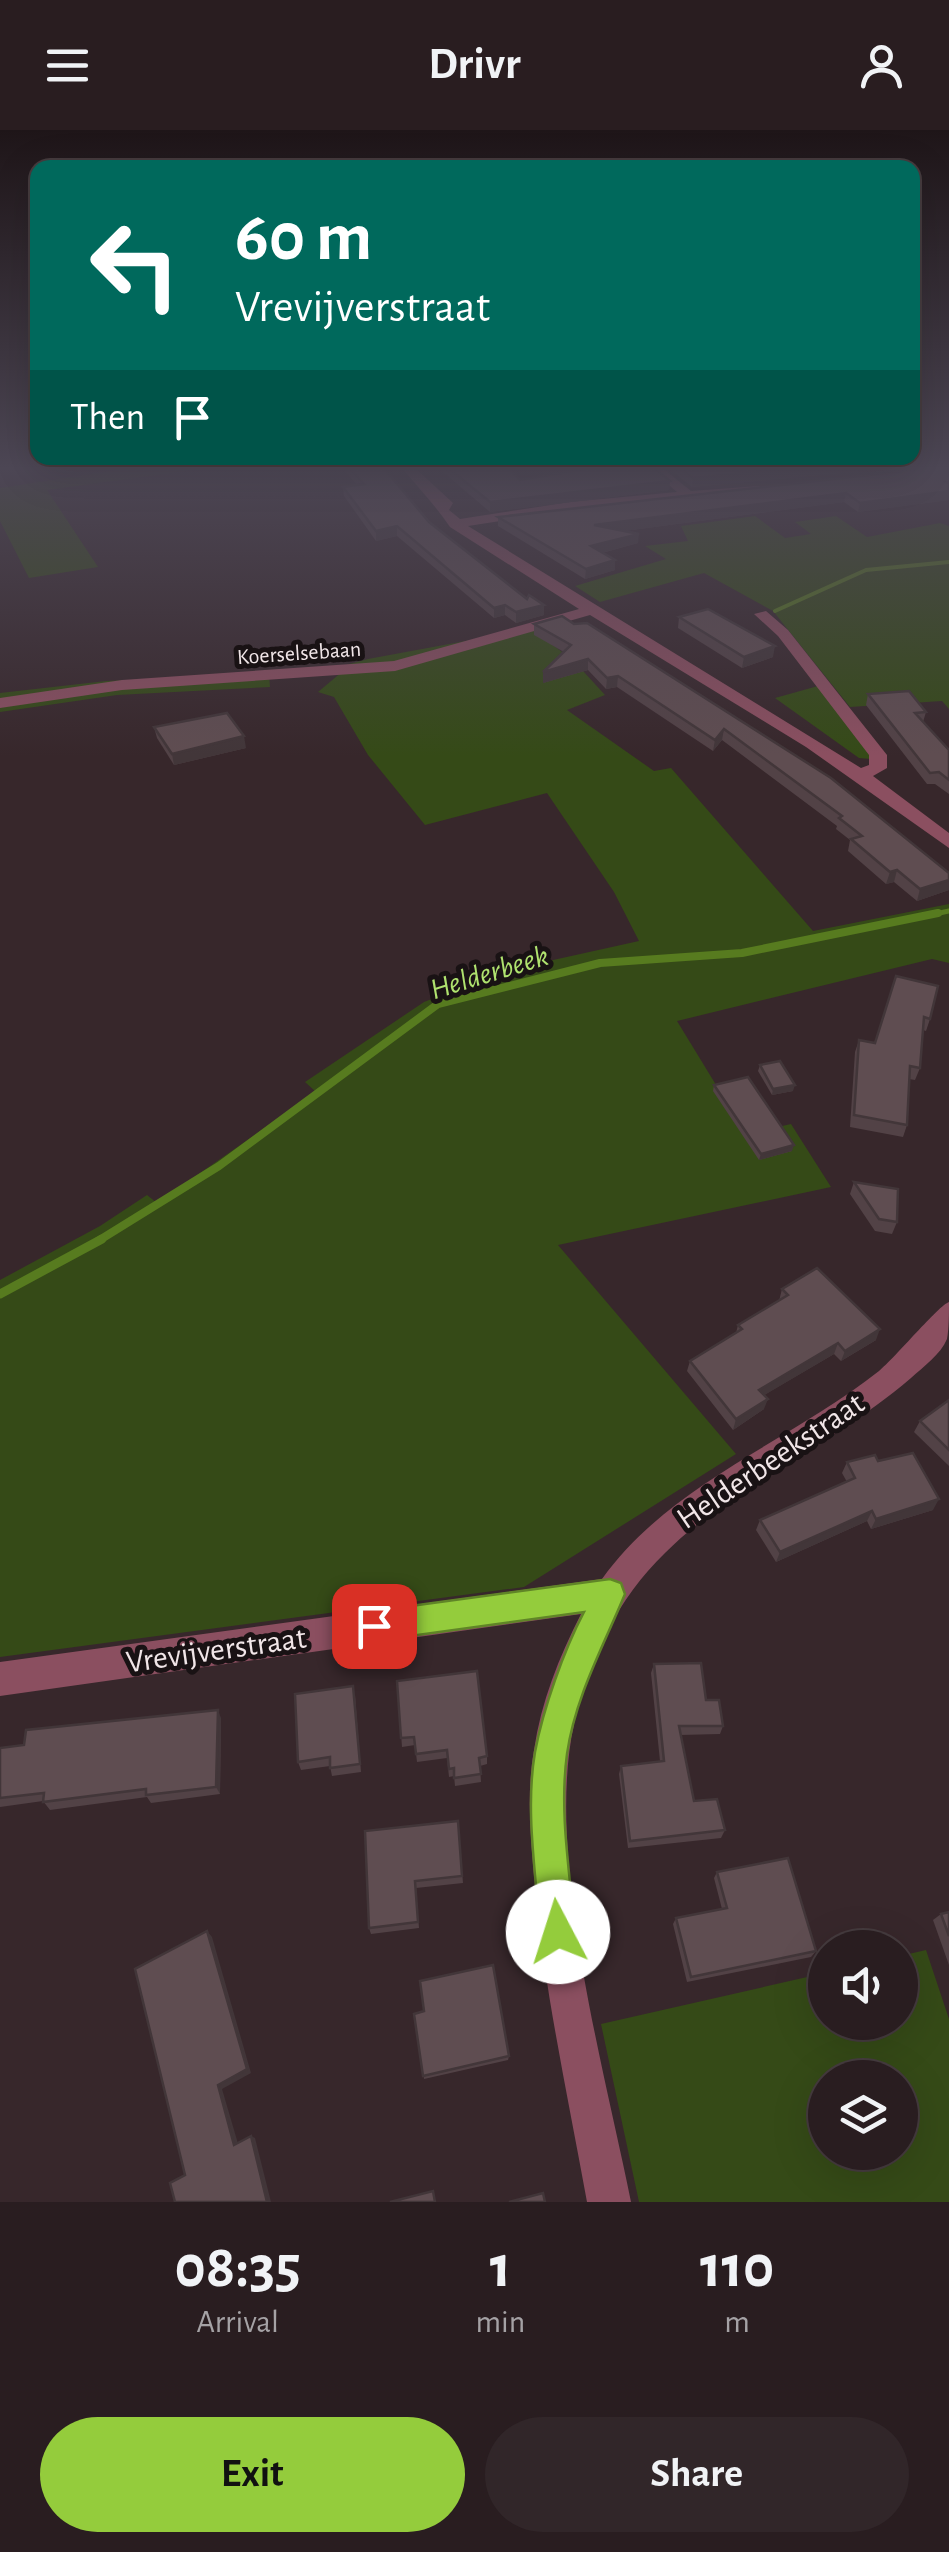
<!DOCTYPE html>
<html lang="en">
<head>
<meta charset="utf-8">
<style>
  :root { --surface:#291d20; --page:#312629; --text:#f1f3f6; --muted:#a5a2a5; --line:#453b3e; --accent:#94cc3c }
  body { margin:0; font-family:"Alegreya Sans",sans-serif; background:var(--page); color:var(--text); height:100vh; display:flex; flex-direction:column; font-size:38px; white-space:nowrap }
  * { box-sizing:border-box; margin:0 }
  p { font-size:32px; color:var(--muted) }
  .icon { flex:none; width:55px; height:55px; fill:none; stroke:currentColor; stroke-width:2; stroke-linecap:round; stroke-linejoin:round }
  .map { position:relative; height:2072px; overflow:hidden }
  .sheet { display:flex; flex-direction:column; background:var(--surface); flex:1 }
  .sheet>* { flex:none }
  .hud { position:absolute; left:30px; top:30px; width:890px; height:305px; border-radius:20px; box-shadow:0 10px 40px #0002,0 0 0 2px var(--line); background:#00695c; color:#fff; overflow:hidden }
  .controls { position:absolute; left:808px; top:1800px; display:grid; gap:20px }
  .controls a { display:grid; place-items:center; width:110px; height:110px; border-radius:50%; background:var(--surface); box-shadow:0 10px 40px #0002,0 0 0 2px var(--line); font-size:50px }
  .pin { position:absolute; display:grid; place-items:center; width:85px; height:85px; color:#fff; margin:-42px; border-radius:20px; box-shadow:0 5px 15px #0006 }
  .me { position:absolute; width:110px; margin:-55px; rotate:355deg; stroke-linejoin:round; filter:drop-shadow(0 0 8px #0008) }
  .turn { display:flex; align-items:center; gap:35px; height:210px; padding:0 40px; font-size:45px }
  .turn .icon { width:130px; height:130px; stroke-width:2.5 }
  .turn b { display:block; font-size:70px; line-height:85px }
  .then { display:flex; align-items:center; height:95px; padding:0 40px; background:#0003; gap:20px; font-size:38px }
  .eta { display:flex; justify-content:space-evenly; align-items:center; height:170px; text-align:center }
  .eta b { font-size:60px; font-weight:600; line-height:70px }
  .button { display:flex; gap:20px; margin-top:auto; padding:20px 40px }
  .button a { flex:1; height:115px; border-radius:60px; background:var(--accent); color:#111; font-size:40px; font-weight:600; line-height:115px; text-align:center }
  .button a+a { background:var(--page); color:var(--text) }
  header { display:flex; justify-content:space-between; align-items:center; height:130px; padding:0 40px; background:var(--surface); font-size:45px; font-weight:600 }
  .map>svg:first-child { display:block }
</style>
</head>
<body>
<header><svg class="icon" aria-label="menu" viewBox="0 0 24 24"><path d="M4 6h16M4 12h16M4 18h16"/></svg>Drivr<svg class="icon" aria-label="person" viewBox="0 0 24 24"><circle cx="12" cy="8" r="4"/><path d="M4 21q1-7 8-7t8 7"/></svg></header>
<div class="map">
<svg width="949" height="2072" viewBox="0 0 949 2072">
  <rect width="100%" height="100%" fill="#37272b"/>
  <g fill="#354a17" fill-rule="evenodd">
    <path d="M 144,336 L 222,336 L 47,360 L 98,437 L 29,448 L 0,391 L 0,358 Z"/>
    <path d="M 755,386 L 785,408 L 811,404 L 795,392 L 836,386 L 867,407 L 940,393 L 949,396 L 949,579 L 942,571 L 850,577 L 773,481 L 704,443 L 600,472 L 575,456 L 666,429 L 645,416 L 688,411 L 681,396 Z"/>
    <path d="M 531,499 L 573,530 L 605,565 L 567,580 L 654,641 L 671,638 L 813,801 L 949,774 L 949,833 L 932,829 L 677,891 L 746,1004 L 791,994 L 831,1057 L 558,1115 L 736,1324 L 524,1457 L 0,1527 L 0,1150 L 100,1096 L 147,1065 L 157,1073 L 316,962 L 305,952 L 424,872 L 503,841 L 639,811 L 614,762 L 547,663 L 425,695 L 368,625 L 334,567 L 318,562 L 343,541 L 324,541 L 368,529 Z"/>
    <path d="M 269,544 L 270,557 L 117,565 L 0,582 L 0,563 L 106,551 Z"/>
    <path d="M 818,556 L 871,624 L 871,629 L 859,628 L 775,568 Z"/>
    <path d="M 926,1820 L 949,1889 L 949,2072 L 639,2072 L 601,1894 L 825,1843 L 825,1892 L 900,1892 L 900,1826 ZM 825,1948 L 900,1948 L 900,2022 L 825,2022 Z"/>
  </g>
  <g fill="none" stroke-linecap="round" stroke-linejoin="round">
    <path stroke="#577b1f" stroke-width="4" d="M 775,481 L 866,440 L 949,432"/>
    <path stroke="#577b1f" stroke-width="5" d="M 926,786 L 949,781"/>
    <path stroke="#577b1f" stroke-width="8" d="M 98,1111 L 219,1036 L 438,874 L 600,833 L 742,823 L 938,783"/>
    <path stroke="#577b1f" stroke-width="9" d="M 0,1164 L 102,1109"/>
    <g fill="#8b4f60" fill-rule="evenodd">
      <path d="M 400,336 L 413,336 L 453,373 L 449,380 L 460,389 L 570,372 L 677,362 L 647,336 L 660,336 L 691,361 L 759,356 L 761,359 L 755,363 L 570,380 L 468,396 L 861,638 L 869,635 L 869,625 L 778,506 L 754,484 L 766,481 L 788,500 L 887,625 L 887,638 L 873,646 L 949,703 L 949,718 L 806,617 L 590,485 L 395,541 L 122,560 L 0,578 L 0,568 L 122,550 L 394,531 L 579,479 L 450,397 C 435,375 418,357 400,336 Z"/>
      <path d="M 949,1172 C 949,1183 949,1199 947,1209 C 941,1224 923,1237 911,1248 C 835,1314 737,1351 665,1423 C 618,1468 588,1530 574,1594 C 545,1727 604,1937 631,2072 L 587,2072 C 568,1967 545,1863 535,1757 C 531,1712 526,1665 534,1620 C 541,1572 559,1527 581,1484 L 0,1566 L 0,1532 L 602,1449 C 672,1352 788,1313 879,1241 C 895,1228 939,1175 949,1172 Z"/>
    </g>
  </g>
  <g fill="#524246">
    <path d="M 341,336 L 382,336 L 429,392 L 527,469 L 544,475 L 544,485 L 516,493 L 505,485 L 494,488 L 397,406 L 376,411 L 344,366 L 343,357 L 357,355 Z"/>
    <path d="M 436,336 L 506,336 L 520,350 L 586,339 L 584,336 L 652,336 L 670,351 L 669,360 L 490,382 Z"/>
    <path d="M 666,336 L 914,336 L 692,357 Z"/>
    <path d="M 949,336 L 949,370 L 858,382 L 844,372 L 624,401 L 638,413 L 602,423 L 615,430 L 615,440 L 585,449 L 498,396 L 498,387 Z"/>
    <path d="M 562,486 L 949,743 L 949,760 L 917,771 L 894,752 L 886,754 L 848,721 L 850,710 L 836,699 L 837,696 L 722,610 L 713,621 L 617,557 L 606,559 L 588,540 L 543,553 L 564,522 L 534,505 L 534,494 Z"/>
    <path d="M 679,487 L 773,527 L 742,538 L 678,498 Z"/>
    <path d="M 868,564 L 926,582 L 923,592 L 949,620 L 949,664 L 935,654 L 927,654 L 866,575 Z"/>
    <path d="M 154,597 L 246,618 L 174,635 L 157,608 Z"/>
    <path d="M 896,846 L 930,889 L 926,901 L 923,900 L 920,938 L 915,950 L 909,949 L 907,995 L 903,1007 L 850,997 L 855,922 L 859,910 L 875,913 Z"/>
    <path d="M 760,935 L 793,961 L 772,965 L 758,941 Z"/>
    <path d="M 714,955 L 792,1021 L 759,1030 L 713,961 Z"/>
    <path d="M 854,1052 L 897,1092 L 892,1104 L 875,1101 L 850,1064 Z"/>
    <path d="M 782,1159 L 876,1210 L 841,1231 L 834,1224 L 764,1265 L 764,1279 L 733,1300 L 687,1241 L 690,1231 L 736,1203 L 738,1195 L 779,1171 Z"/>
    <path d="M 949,1270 L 949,1336 L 914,1302 L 920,1291 Z"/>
    <path d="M 878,1331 L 933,1380 L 871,1399 L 867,1391 L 776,1432 L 756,1400 L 760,1390 L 847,1352 L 842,1343 L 847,1332 Z"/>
    <path d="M 654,1534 L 706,1570 L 723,1596 L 720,1604 L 680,1605 L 694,1671 L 725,1700 L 721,1708 L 628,1718 L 619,1644 L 621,1636 L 660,1631 L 651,1543 Z"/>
    <path d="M 397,1551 L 487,1626 L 487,1634 L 480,1636 L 481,1652 L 455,1656 L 454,1646 L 449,1647 L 447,1628 L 417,1632 L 415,1615 L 402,1617 Z"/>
    <path d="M 355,1565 L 361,1642 L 332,1646 L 330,1636 L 301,1640 L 298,1632 Z"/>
    <path d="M 221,1588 L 220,1664 L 151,1673 L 147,1667 L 50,1680 L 43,1671 L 0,1677 L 0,1618 Z"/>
    <path d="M 458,1691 L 463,1753 L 416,1758 L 419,1798 L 371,1804 L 369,1798 Z"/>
    <path d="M 717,1742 L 816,1821 L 811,1827 L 687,1852 L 673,1794 L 676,1788 L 722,1779 L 714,1748 Z"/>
    <path d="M 949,1782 L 949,1835 L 933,1790 L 941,1784 Z"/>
    <path d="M 414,1884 L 509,1926 L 508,1930 L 424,1949 Z"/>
  </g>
  <g fill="#423639">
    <path d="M 821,336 L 914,336 L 692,357 L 693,348 Z"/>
    <path d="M 670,351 L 669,360 L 490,382 L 490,372 Z"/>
    <path d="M 949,361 L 949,370 L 858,382 L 860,373 Z"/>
    <path d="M 846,363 L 844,372 L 594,405 L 594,395 Z"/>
    <path d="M 397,396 L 397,406 L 376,411 L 376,401 Z"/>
    <path d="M 639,404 L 638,413 L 590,426 L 591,416 Z"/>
    <path d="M 615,430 L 615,440 L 585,449 L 586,439 Z"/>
    <path d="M 505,475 L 505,485 L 494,488 L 494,478 Z"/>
    <path d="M 544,475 L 544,485 L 516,493 L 516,482 Z"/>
    <path d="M 775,516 L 773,527 L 742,538 L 744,527 Z"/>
    <path d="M 588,529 L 588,540 L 543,553 L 543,542 Z"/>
    <path d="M 618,546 L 617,557 L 606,559 L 607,548 Z"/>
    <path d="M 724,599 L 722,610 L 713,621 L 715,610 Z"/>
    <path d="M 244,606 L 246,618 L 174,635 L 172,624 Z"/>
    <path d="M 897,740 L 894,752 L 886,754 L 890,742 Z"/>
    <path d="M 949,750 L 949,760 L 917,771 L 920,759 Z"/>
    <path d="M 795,955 L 793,961 L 772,965 L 773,959 Z"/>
    <path d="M 794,1015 L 792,1021 L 759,1030 L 761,1024 Z"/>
    <path d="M 880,1199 L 876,1210 L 841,1231 L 845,1221 Z"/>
    <path d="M 838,1213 L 834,1224 L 756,1270 L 759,1260 Z"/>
    <path d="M 768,1269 L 764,1279 L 733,1300 L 736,1289 Z"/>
    <path d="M 939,1369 L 933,1380 L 871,1399 L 876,1389 Z"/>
    <path d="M 872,1381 L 867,1391 L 776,1432 L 780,1422 Z"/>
    <path d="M 218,1580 L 221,1588 L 220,1664 L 216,1657 Z"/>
    <path d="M 207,1801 L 212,1807 L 251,1943 L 222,1959 L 239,2017 L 234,2015 L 218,1955 Z"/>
    <path d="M 251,2006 L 255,2008 L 271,2072 L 267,2072 Z"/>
  </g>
  <g fill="#5f4d51" stroke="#423639" stroke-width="2.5">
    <path d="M 348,336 L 382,336 L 429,392 L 527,469 L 529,465 L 544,475 L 516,482 L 505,475 L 494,478 L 397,396 L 376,401 L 343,357 L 364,354 Z"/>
    <path d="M 446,336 L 506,336 L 520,350 L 592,338 L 590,336 L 652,336 L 670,351 L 490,372 Z"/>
    <path d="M 678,336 L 821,336 L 693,348 Z"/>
    <path d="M 949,336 L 949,352 L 946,352 L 949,354 L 949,361 L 860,373 L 846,363 L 594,395 L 639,404 L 591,416 L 615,430 L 586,439 L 498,387 Z"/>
    <path d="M 708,479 L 775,516 L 744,527 L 679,487 Z"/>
    <path d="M 562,486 L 574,494 L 587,493 L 831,648 L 949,743 L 949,750 L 920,759 L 897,740 L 890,742 L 851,709 L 862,706 L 839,688 L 842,686 L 724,599 L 715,610 L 618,546 L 607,548 L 588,529 L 543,542 L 571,515 L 534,494 Z"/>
    <path d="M 909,561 L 926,582 L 915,583 L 949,620 L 949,650 L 939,642 L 930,643 L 868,564 Z"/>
    <path d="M 227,583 L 244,606 L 172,624 L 154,597 Z"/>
    <path d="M 896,846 L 938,856 L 930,889 L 924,887 L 920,938 L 910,936 L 907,995 L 854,985 L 859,910 L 875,913 Z"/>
    <path d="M 780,931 L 795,955 L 773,959 L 760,935 Z"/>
    <path d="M 748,947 L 794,1015 L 761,1024 L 714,955 Z"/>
    <path d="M 854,1052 L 898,1059 L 897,1092 L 879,1089 Z"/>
    <path d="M 817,1138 L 880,1199 L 845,1221 L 838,1213 L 759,1260 L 768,1269 L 736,1289 L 690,1231 L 742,1199 L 738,1195 L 788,1165 L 782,1159 Z"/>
    <path d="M 949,1270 L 949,1320 L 920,1291 Z"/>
    <path d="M 913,1323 L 939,1369 L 876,1389 L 872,1381 L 780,1422 L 760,1390 L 855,1348 L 847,1332 L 875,1325 L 878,1331 Z"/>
    <path d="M 701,1533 L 706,1570 L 719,1570 L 723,1596 L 679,1596 L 694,1671 L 717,1669 L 725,1700 L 630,1711 L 621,1636 L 664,1631 L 654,1534 Z"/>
    <path d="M 477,1541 L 487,1626 L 479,1628 L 481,1644 L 454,1648 L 454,1638 L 449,1639 L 447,1620 L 416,1624 L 414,1607 L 401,1608 L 397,1551 Z"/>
    <path d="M 353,1556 L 360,1634 L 330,1638 L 330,1627 L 298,1632 L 295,1564 Z"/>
    <path d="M 218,1580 L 216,1657 L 146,1665 L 146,1659 L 43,1672 L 44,1663 L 0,1668 L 0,1618 L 24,1615 L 26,1600 Z"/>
    <path d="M 458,1691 L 462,1746 L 415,1751 L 418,1792 L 369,1798 L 365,1701 Z"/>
    <path d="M 788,1728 L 816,1821 L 691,1847 L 676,1788 L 727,1778 L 717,1742 Z"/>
    <path d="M 949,1782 L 949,1806 L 941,1784 Z"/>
    <path d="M 207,1801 L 247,1939 L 218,1955 L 234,2015 L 251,2006 L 267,2072 L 175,2072 L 170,2053 L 185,2045 L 135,1839 Z"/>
    <path d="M 493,1835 L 509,1926 L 423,1946 L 414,1884 L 424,1881 L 420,1851 Z"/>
    <path d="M 433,2061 L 435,2072 L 390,2072 Z"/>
    <path d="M 543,2063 L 545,2072 L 509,2072 Z"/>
  </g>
  <linearGradient id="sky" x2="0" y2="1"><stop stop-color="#1e1518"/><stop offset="0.54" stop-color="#4d4755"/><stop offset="1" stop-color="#4d4755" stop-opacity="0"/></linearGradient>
  <rect width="949" height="626" fill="url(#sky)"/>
  <path fill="#94cc3c" stroke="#608527" stroke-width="2.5" d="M 610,1449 L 621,1453 L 625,1464 C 604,1515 575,1567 567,1624 C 559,1682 570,1743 575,1802 L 570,1814 L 558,1819 L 545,1814 L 540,1802 C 536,1743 525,1680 535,1622 C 543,1579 564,1520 584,1482 L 374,1511 L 363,1507 L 359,1496 L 363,1485 L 374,1481 Z"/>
  <g text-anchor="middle" stroke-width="10" stroke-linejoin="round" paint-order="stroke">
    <g font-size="22" fill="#f1e6e8" stroke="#191214">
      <text transform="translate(299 522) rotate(-4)" y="8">Koerselsebaan</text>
    </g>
    <g font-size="30" font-style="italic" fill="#b0e36f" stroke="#191214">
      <text transform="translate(489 842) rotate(-17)" y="10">Helderbeek</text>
    </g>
    <g font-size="32" fill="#f1e6e8" stroke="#191214">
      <text transform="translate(770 1330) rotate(-34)" y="11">Helderbeekstraat</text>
      <text transform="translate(216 1519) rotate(-8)" y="11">Vrevijverstraat</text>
    </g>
  </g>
</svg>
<div class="controls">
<a><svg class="icon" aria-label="sound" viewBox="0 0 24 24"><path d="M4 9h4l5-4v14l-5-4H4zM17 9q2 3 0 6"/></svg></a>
<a><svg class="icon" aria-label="layers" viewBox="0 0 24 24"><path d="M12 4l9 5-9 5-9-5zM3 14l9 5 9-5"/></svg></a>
</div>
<div class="pin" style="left:374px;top:1496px;background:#d93025"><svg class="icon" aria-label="arrive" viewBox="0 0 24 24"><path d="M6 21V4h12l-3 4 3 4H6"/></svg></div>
<svg class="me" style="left:558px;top:1802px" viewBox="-20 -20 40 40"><circle r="19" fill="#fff"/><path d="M0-13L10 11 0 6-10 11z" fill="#94cc3c"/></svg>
<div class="hud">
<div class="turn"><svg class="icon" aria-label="left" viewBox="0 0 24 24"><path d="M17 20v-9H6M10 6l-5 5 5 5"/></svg><div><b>60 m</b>Vrevijverstraat</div></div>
<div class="then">Then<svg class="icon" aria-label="arrive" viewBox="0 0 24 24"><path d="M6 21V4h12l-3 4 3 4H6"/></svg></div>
</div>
</div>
<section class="sheet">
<div class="eta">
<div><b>08:35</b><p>Arrival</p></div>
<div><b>1</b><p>min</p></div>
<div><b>110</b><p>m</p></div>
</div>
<div class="button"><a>Exit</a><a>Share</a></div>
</section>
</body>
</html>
